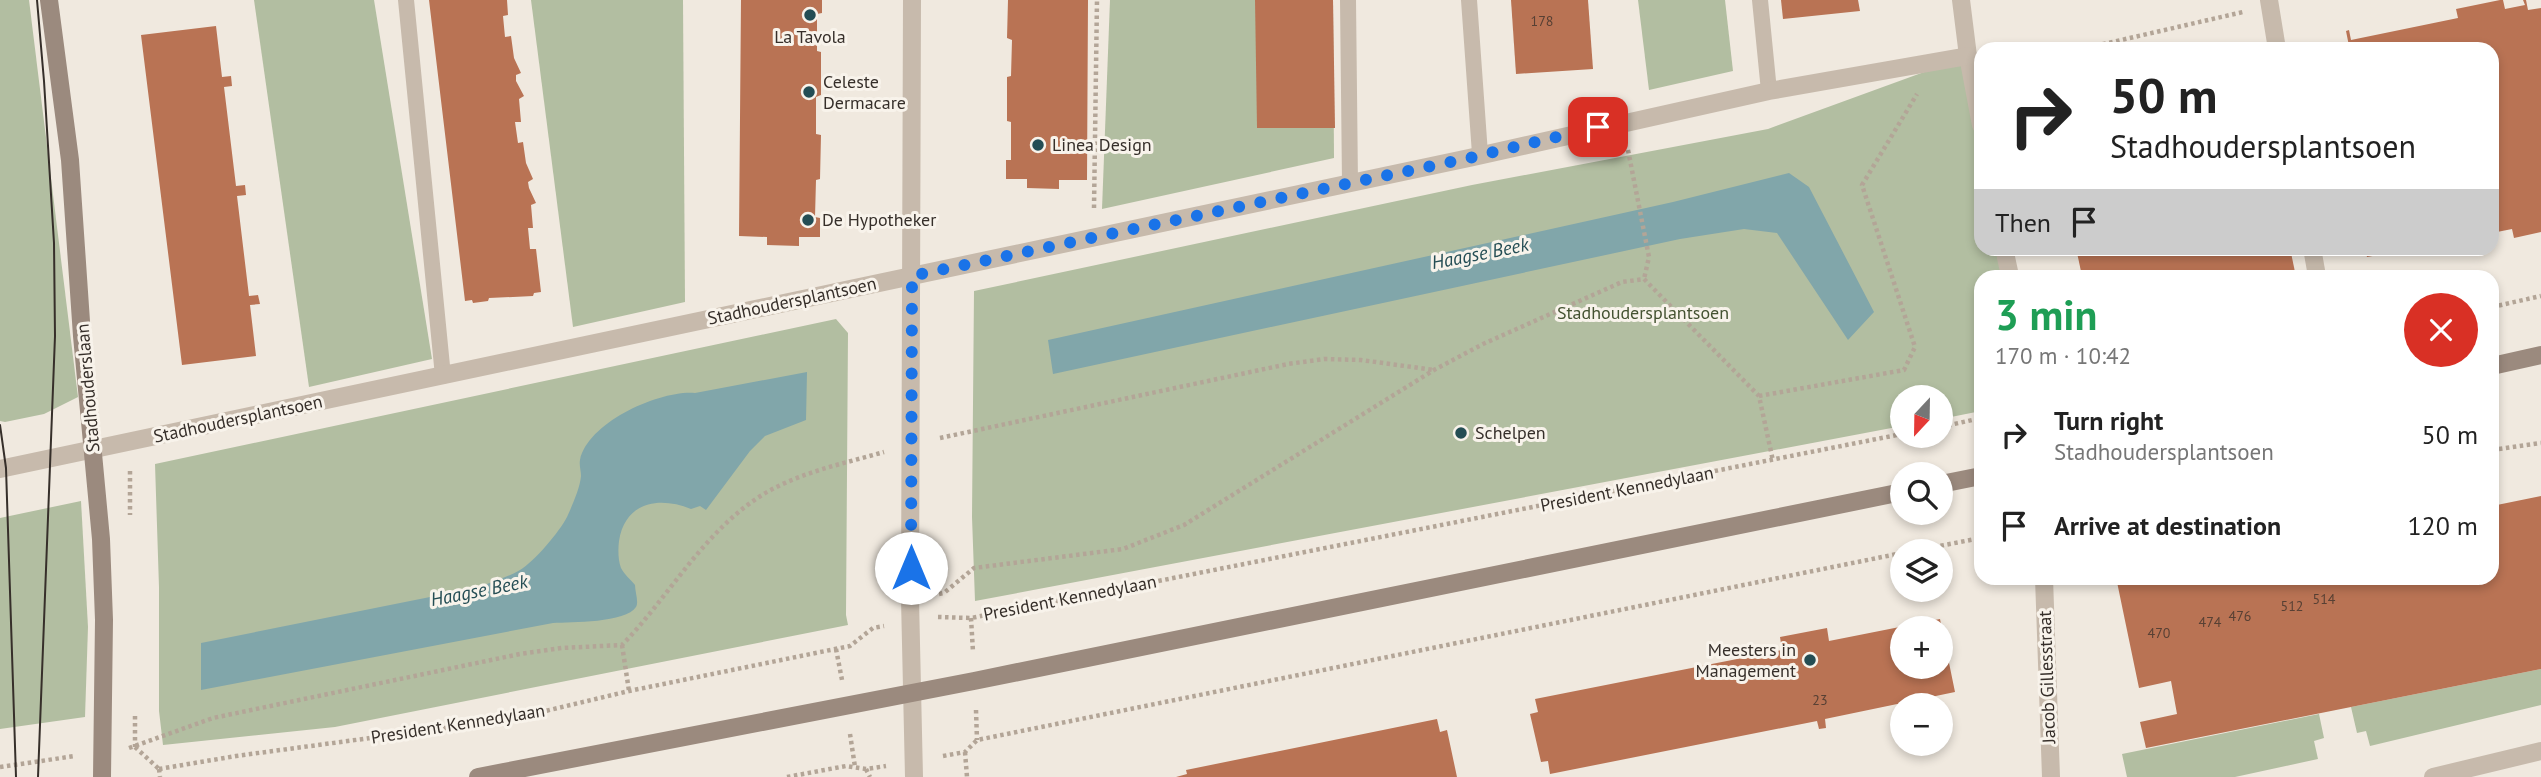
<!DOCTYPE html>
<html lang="en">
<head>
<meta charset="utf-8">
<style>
  :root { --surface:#fff; --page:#f6f6f6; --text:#222; --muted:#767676 }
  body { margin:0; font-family:"PT Sans",sans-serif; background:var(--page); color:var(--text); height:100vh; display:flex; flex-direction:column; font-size:26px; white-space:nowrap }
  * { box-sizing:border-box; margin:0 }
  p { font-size:23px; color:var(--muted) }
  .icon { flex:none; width:38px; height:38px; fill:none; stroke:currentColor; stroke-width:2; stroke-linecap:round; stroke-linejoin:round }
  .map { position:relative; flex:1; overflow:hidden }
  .panel { position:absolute; left:1974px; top:270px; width:525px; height:315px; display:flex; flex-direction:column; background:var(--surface); border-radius:21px; box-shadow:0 4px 10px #0003 }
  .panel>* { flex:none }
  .hud { position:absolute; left:1974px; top:42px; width:525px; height:214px; border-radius:21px; box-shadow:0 4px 10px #0003; background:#fff; color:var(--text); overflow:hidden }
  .needle { width:46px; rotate:202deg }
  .tools { position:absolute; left:1890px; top:385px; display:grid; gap:14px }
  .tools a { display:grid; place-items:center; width:63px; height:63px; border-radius:50%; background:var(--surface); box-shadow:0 4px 10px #0003; font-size:35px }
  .pin { position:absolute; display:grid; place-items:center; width:60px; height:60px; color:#fff; margin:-30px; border-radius:14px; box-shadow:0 4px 10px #0006 }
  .me { position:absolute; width:77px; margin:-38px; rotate:0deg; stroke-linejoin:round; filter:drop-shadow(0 0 5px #0008) }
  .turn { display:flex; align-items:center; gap:24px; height:147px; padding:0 21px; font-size:32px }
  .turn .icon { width:91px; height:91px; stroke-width:2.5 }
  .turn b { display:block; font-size:49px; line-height:60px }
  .then { display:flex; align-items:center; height:66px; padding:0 21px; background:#0003; gap:14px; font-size:26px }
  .round { display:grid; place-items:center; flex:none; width:74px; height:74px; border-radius:37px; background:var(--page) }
  .summary { display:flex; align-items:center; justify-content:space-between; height:119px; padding:0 21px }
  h1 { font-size:42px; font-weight:600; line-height:52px; color:#1e9e55 }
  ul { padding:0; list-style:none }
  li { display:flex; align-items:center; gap:21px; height:91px; padding:0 21px }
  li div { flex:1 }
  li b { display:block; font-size:26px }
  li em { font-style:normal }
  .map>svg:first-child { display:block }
</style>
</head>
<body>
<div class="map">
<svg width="2541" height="777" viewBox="0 0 2541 777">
  <rect width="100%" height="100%" fill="#f0e9df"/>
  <g fill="#b2bea1">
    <path d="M 0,0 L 29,0 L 78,397 L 44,414 L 5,422 L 0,421 Z"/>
    <path d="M 254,0 L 374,0 L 432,359 L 309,387 Z"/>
    <path d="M 531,0 L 683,0 L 685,302 L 573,327 Z"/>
    <path d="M 1110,0 L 1333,0 L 1334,158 L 1102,209 Z"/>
    <path d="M 1638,0 L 1725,0 L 1733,71 L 1649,90 Z"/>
    <path d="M 1968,56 L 1981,142 L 1981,248 L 1997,249 L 2002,276 L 1981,276 L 1981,411 L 1941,419 L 1941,397 L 1902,397 L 1902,426 L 975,601 L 972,517 L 974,291 L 1472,185 L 1768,129 Z"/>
    <path d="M 836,319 L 848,333 L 846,615 L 848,625 L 335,727 L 163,745 L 159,711 L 159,587 L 155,464 Z"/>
    <path d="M 81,501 L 88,627 L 85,717 L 0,729 L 0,518 Z"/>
    <path d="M 2541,669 L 2541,705 L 2370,746 L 2366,731 L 2357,733 L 2351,707 Z"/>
    <path d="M 2319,714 L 2324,738 L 2314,741 L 2318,759 L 2235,777 L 2127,777 L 2122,754 Z"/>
  </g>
  <g fill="#81a6aa">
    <path d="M 1789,173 L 1809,187 L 1874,312 L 1848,340 L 1777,233 L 1744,229 L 1680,239 L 1053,374 L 1048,340 L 1673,202 Z"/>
    <path d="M 807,372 L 806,420 L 765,436 L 750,451 L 706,510 L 700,506 L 691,509 C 659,496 625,502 619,541 C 618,549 618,560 621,568 C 624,574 631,580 635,585 C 635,592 639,602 636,607 C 626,623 571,622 553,623 L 201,690 L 201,643 L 480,587 C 494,581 508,577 520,570 C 534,562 560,531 567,517 C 572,506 580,488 581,476 C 581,471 579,465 580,460 C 588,422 660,390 695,393 Z"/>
  </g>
  <g fill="#b97354" fill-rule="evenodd">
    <path d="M 429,0 L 507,0 L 508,15 L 503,16 L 505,37 L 511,36 L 514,58 L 521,73 L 516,75 L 516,81 L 524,96 L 519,99 L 521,122 L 515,122 L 518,143 L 523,142 L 526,163 L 533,179 L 528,182 L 529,188 L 536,203 L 531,205 L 533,228 L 528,228 L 530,249 L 536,249 L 541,292 L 534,293 L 533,296 L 489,298 L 488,301 L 473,303 L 472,300 L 465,301 Z"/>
    <path d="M 741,0 L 822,0 L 822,13 L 817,14 L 817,51 L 821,52 L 821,95 L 816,97 L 816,134 L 821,135 L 820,179 L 816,180 L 815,217 L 820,218 L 820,237 L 799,237 L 799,246 L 767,245 L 767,237 L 739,236 Z"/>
    <path d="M 1008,0 L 1088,0 L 1087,180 L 1059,180 L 1059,189 L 1027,188 L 1027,179 L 1006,179 L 1006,160 L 1011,160 L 1011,122 L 1007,121 L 1007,77 L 1011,76 L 1012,40 L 1007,38 Z"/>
    <path d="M 1255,0 L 1333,0 L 1335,128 L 1257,128 Z"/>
    <path d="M 1511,0 L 1588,0 L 1593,69 L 1516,74 Z"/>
    <path d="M 1781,0 L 1858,0 L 1860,11 L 1783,19 Z"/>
    <path d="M 2500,0 L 2503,0 L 2505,9 L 2525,5 L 2523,0 L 2526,0 L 2528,10 L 2541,8 L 2541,232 L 2514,238 L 2512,229 L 2492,233 L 2492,49 L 2341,48 L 2349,46 L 2346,31 L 2349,30 L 2351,40 L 2458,18 L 2456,9 Z"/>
    <path d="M 216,26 L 222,77 L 231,76 L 232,86 L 224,87 L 236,186 L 245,185 L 246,195 L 237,196 L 249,296 L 258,295 L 260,304 L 250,305 L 256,356 L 182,365 L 141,35 Z"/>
    <path d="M 2076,248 L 2290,248 L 2295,272 L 2273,276 L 2082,276 Z"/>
    <path d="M 2365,248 L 2406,248 L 2406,250 L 2367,257 Z"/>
    <path d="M 2541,496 L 2541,669 L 2146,748 L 2140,722 L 2177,714 L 2171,681 L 2139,688 L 2117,582 L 2137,578 L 2492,578 L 2492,506 Z"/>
    <path d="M 1940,619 L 1955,692 L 1825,719 L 1826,728 L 1819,729 L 1817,721 L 1550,774 L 1548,761 L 1541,762 L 1530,714 L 1538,712 L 1535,699 L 1782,650 L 1780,637 L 1827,628 L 1829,641 ZM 1902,628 L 1941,628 L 1941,667 L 1902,667 Z"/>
    <path d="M 1437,719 L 1440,732 L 1447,730 L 1457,777 L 1176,777 L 1187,774 L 1186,770 Z"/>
  </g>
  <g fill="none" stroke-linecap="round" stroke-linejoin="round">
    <g stroke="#b3a597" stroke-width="4.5" stroke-dasharray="3.5 3.5" stroke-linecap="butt">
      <path d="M 2082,49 L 2243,12"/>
      <path d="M 1628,150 L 1649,257 L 1644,279"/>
      <path d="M 1094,208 L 1097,0"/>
      <path d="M 2492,307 L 2541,296"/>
      <path d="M 1759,396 L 1904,370 L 1915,347 L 1862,185 L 1917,94"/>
      <path d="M 1941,427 L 1981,418"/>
      <path d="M 940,438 L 1288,364 L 1324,359 L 1361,360 L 1434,370"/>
      <path d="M 2492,450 L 2541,443"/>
      <path d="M 130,471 L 130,515"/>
      <path d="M 1913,551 L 1981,538"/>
      <path d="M 939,594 L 944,593 L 974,568 L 1123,549 L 1184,525 L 1434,370 L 1483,344 L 1622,282 L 1644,279 L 1759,396 L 1773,461"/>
      <path d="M 938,617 L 971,618 L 1902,434"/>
      <path d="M 971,618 L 973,652"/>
      <path d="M 622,645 L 629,691"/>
      <path d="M 836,649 L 842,680"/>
      <path d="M 976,710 L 977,740"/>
      <path d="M 135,716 L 135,747"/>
      <path d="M 850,734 L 855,767"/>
      <path d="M 135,747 L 159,769"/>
      <path d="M 129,748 L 213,718 L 520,654 L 562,648 L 622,645 C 668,598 702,534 759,497 C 796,473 842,464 884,452"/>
      <path d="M 965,752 L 967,777"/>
      <path d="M 943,756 L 965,752 L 977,740 L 1902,553"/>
      <path d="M 0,767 L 75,756"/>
      <path d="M 159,769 L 236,756 L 512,719 L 629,691 L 850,646 L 873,628 L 884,626"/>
      <path d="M 159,769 L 160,777"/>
      <path d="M 866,769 L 870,777"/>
      <path d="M 787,777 L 846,766 L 866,769 L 886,766"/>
    </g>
    <g stroke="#c7baac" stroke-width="16">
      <path d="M 406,0 L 443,376"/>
      <path d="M 1348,0 L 1350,183"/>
      <path d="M 1469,0 L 1480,154"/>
      <path d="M 1760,0 L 1769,91"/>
    </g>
    <g stroke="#c7baac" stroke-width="18">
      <path d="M 912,0 L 910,599 L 914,777"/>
      <path d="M 1961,0 L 1968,56 L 1981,125"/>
      <path d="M 2269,0 L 2277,49"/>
      <path d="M 2004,248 L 2010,276"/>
      <path d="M 2312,248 L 2317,276"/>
      <path d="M 0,469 L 1469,158 L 1769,91 L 1968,56"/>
      <path d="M 2044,578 L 2051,777"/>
      <path d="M 2433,777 L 2541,751"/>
    </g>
    <g stroke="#9b8a7e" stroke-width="18">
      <path d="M 49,0 L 70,160 L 82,336 L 101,539 L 104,620 L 102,777"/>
      <path d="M 2492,366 L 2541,355"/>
      <path d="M 1941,484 L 1981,476"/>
      <path d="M 478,777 L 974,681 L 1902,492"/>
    </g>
    <g stroke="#362f2a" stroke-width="2">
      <path d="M 37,0 L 44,81 L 54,243 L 55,336 L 38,777"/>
      <path d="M 0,425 L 6,468 L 16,777"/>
    </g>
  </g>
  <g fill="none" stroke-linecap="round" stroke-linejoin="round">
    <path stroke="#1a73e8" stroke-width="12" stroke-dasharray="0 21.6" d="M 911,568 L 912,276 L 1469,158 L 1598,127"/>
  </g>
  <g fill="#244d54" stroke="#f8f3eb" stroke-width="2.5">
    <circle cx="810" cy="15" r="7"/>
    <circle cx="809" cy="92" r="7"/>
    <circle cx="1038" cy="145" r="7"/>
    <circle cx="808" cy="220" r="7"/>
    <circle cx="1461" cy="433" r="7"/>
    <circle cx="1810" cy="660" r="7"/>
  </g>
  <g text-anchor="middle" stroke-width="6" stroke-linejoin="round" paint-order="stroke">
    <g font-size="14" fill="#574034">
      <text x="1542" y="26">178</text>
      <text x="2324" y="604">514</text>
      <text x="2292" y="611">512</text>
      <text x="2240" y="621">476</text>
      <text x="2210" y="627">474</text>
      <text x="2159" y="638">470</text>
      <text x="1820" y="705">23</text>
    </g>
    <g font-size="18" fill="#362f2a" stroke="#f8f3eb" text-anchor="start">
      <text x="810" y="43" text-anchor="middle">La Tavola</text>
      <text x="823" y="88">Celeste<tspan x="823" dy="21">Dermacare</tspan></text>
      <text x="1052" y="151">Linea Design</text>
      <text x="822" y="226">De Hypotheker</text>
      <text x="1475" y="439">Schelpen</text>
      <text x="1796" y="656" text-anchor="end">Meesters in<tspan x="1796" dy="21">Management</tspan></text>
    </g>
    <g font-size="18" fill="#362f2a" stroke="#f8f3eb">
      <text transform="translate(792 301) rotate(-12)" y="6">Stadhoudersplantsoen</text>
      <text transform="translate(88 388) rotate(-95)" y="6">Stadhouderslaan</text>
      <text transform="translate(238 419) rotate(-12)" y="6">Stadhoudersplantsoen</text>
      <text transform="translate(1627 489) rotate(-11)" y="6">President Kennedylaan</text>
      <text transform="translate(1070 598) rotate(-11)" y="6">President Kennedylaan</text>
      <text transform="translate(2047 677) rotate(-92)" y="6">Jacob Gillesstraat</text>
      <text transform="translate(458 724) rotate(-9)" y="6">President Kennedylaan</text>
    </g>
    <g font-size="18" fill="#445231" stroke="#f8f3eb">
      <text x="1643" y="319">Stadhoudersplantsoen</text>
    </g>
    <g font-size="19" font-style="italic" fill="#244d54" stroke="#f8f3eb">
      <text transform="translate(1480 253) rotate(-11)" y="7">Haagse Beek</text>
      <text transform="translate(479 590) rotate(-11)" y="7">Haagse Beek</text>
    </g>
  </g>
</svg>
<div class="tools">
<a><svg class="needle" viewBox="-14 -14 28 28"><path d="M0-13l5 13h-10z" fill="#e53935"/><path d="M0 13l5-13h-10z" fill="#767676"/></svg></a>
<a><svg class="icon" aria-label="search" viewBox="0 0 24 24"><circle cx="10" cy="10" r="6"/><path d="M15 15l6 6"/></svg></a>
<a><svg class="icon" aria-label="layers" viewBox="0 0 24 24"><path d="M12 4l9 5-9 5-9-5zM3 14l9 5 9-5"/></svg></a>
<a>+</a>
<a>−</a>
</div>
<div class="pin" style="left:1598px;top:127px;background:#d93025"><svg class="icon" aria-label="arrive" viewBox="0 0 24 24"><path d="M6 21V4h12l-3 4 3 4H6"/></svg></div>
<svg class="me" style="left:911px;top:568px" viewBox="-20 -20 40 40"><circle r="19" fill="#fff"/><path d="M0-13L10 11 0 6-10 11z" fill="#1a73e8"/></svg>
<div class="hud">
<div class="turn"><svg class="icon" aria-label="right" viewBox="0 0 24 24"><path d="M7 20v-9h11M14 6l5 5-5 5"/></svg><div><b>50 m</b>Stadhoudersplantsoen</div></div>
<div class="then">Then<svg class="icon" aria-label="arrive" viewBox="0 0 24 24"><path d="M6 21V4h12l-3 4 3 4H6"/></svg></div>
</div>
<section class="panel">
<div class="summary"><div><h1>3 min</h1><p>170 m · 10:42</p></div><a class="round" style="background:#d93025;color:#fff"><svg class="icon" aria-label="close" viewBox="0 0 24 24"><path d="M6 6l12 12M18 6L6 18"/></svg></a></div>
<ul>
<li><svg class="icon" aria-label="right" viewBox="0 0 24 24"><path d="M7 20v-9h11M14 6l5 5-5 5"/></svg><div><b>Turn right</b><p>Stadhoudersplantsoen</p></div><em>50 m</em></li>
<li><svg class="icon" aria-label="arrive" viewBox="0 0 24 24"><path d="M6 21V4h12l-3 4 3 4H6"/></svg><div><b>Arrive at destination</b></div><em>120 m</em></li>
</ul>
</section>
</div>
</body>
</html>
